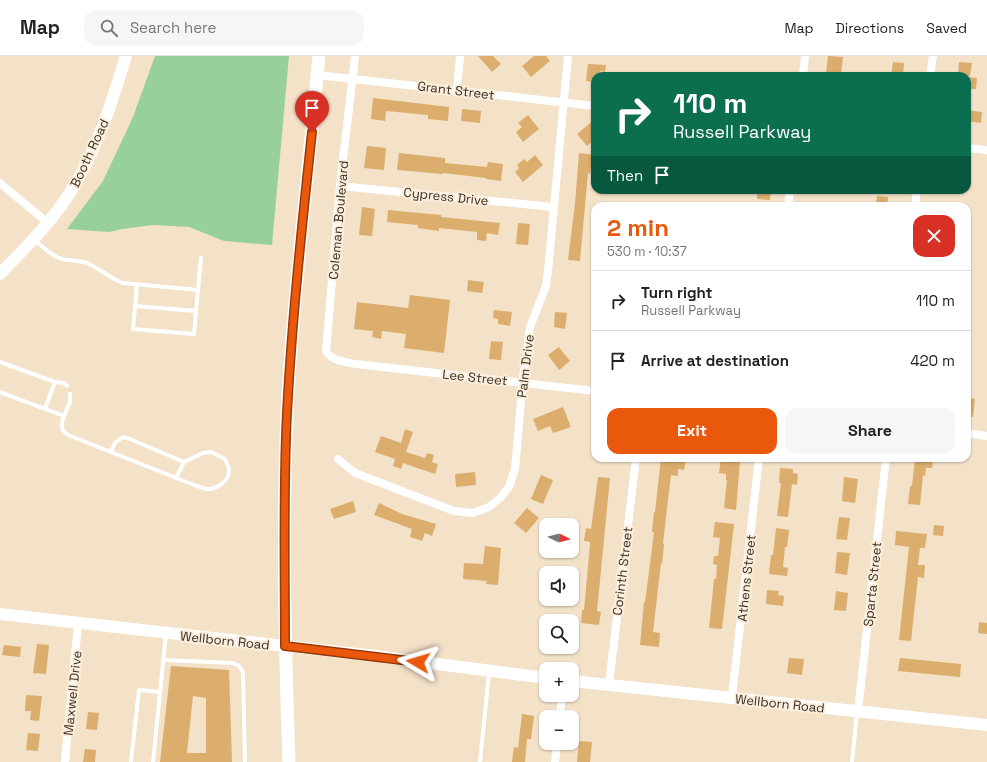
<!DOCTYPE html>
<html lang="en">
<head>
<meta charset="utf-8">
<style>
  :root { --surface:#fff; --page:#f6f6f6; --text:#222; --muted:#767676; --line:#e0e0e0; --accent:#ea580c }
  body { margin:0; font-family:"Space Grotesk",sans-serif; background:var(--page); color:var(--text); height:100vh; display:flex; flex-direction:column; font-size:15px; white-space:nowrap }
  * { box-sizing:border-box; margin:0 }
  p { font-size:13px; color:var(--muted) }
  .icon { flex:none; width:22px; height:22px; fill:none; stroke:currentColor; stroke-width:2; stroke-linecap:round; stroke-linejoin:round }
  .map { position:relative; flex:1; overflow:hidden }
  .details { position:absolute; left:591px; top:146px; width:380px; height:260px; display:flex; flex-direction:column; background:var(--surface); border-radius:12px; box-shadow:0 1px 3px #0004 }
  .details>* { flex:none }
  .guide { position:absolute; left:591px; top:16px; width:380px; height:122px; border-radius:12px; box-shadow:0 1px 3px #0004; background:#0b6e4f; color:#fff; overflow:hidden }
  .needle { width:26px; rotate:96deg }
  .fabs { position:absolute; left:539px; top:462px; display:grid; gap:8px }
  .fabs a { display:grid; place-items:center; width:40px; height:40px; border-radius:8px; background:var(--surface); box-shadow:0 1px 3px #0004; font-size:20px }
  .pin { position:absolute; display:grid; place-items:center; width:34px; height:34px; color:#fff; margin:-41px -17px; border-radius:50% 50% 50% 0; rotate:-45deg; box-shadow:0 0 4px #0007 }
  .pin .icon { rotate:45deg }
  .me { position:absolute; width:44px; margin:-22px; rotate:277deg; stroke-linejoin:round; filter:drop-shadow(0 0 3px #0008) }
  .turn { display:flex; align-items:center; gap:14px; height:84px; padding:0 16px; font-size:18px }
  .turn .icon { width:52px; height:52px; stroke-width:2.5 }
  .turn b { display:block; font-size:28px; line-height:34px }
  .then { display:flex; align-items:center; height:38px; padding:0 16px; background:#0003; gap:8px; font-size:15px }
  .round { display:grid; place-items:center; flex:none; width:42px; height:42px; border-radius:12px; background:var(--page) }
  .summary { display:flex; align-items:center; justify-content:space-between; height:68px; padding:0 16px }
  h1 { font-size:24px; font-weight:800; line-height:30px; color:var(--accent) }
  .cta { display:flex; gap:8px; margin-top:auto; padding:8px 16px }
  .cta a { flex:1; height:46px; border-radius:12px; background:var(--accent); color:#fff; font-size:16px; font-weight:800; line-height:46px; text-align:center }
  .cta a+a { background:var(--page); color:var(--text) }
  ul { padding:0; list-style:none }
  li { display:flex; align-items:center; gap:12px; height:60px; padding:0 16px; border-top:1px solid var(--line) }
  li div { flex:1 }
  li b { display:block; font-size:15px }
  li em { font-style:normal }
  header { display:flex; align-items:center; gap:24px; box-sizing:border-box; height:56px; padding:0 20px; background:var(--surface); border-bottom:1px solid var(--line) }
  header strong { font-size:19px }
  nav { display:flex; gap:22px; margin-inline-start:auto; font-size:14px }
  .search { width:280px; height:36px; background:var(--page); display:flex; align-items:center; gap:10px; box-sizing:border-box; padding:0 14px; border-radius:12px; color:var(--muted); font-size:15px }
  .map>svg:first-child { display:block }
</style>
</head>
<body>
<header>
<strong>Map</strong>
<div class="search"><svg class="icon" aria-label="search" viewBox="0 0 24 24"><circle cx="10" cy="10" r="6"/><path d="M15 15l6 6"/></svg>Search here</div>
<nav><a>Map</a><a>Directions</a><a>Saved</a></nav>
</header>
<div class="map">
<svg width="987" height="706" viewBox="0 0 987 706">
  <rect width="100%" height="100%" fill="#f3e1c8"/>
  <path fill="#98d09c" d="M 155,0 L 289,0 L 272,189 L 224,185 L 189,171 L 153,169 L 122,173 L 109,176 L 67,173 L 103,125 L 133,61 Z"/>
  <g fill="#dbae6e" fill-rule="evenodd">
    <path d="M 478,0 L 493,0 L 501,8 L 492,16 Z"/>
    <path d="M 534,0 L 546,0 L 550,5 L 531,21 L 522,10 Z"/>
    <path d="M 828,0 L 843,1 L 841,19 L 826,18 Z"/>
    <path d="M 893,6 L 904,7 L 903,20 L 891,20 Z"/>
    <path d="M 959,6 L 972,7 L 970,20 L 958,20 Z"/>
    <path d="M 588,8 L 606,9 L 605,16 L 600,15 L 599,20 L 595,20 L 595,26 L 586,25 Z"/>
    <path d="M 967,21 L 977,22 L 976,33 L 967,33 Z"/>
    <path d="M 373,42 L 449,51 L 448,65 L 428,63 L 428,59 L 386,55 L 385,65 L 371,63 Z"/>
    <path d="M 462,53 L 481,55 L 480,67 L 461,65 Z"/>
    <path d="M 967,54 L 982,56 L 981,67 L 967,65 Z"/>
    <path d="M 528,59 L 539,73 L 523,86 L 516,76 L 522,71 L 518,67 Z"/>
    <path d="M 595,63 L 595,83 L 587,90 L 577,78 Z"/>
    <path d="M 367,90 L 386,92 L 384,114 L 364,112 Z"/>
    <path d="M 399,97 L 445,102 L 445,107 L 487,111 L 488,106 L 503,108 L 501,125 L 486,123 L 486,122 L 443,117 L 443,118 L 397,114 Z"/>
    <path d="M 579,97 L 595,99 L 595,109 L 591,109 L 590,118 L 588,117 L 580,205 L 568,204 L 575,147 Z"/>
    <path d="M 535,99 L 543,109 L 523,126 L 515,116 L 519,112 L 517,109 L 524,103 L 527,106 Z"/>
    <path d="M 757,134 L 771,134 L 770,144 L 757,143 Z"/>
    <path d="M 877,140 L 888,141 L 887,150 L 876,150 Z"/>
    <path d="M 362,151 L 375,153 L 372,180 L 359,179 Z"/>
    <path d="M 388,154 L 441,159 L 441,161 L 500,167 L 498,179 L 487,177 L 486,185 L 477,184 L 477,176 L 439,172 L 439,175 L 418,172 L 418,169 L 387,166 Z"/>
    <path d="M 518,167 L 530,168 L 528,189 L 516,188 Z"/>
    <path d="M 468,224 L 484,226 L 482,237 L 467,235 Z"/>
    <path d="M 410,239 L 450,244 L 444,297 L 404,292 L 406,278 L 382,275 L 381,283 L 372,281 L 373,275 L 354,273 L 357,246 L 408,252 Z"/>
    <path d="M 494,254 L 512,256 L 510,270 L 498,268 L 498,263 L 493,262 Z"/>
    <path d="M 555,256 L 567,257 L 565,273 L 554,271 Z"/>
    <path d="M 491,285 L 503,286 L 501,304 L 489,303 Z"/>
    <path d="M 559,291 L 570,305 L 559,314 L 548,299 Z"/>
    <path d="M 967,342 L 975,343 L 973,361 L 967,360 Z"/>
    <path d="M 563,351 L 571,371 L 553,377 L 550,370 L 538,375 L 533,363 Z"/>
    <path d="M 405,373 L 413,376 L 406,396 L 425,402 L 427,397 L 434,399 L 432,406 L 438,408 L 435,418 L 403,407 L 401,413 L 393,410 L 395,403 L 375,396 L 381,380 L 401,387 Z"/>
    <path d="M 661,402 L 686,402 L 684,414 L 678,413 L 678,420 L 671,419 L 663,487 L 664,488 L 662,508 L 661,507 L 653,576 L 660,577 L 659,591 L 640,589 L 644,546 L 645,546 L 649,516 L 654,476 L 652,476 L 654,456 L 655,456 Z"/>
    <path d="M 721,402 L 733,402 L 733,405 L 740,405 L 736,454 L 724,452 L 727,424 L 726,424 L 726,418 L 719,417 Z"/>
    <path d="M 915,402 L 933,402 L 932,412 L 926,412 L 925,420 L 923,419 L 920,449 L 908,448 L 910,430 L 912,430 Z"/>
    <path d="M 780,412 L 793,413 L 793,417 L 798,418 L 797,429 L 792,428 L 788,461 L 777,460 L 781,427 L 779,427 Z"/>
    <path d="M 475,416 L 476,429 L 456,431 L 455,418 Z"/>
    <path d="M 541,419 L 553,424 L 543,448 L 531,443 Z"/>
    <path d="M 598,421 L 610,422 L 597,555 L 601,556 L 599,569 L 581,567 L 582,554 L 584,554 L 590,489 L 590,486 L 584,485 L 586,472 L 591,473 Z"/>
    <path d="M 844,421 L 858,423 L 855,447 L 842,445 Z"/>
    <path d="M 353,445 L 356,456 L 334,463 L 330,453 Z"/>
    <path d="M 379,447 L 402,458 L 436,468 L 432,480 L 425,477 L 422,485 L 410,481 L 412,473 L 374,459 Z"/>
    <path d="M 527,452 L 539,462 L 526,477 L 514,467 Z"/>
    <path d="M 839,461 L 850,462 L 847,484 L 836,483 Z"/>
    <path d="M 715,466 L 734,468 L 722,573 L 709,572 L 714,523 L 716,523 L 717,509 L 713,508 L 714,500 L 718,500 L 720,482 L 713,481 Z"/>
    <path d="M 934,469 L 944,470 L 943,480 L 933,479 Z"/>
    <path d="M 776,472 L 789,474 L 787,491 L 785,491 L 783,511 L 788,512 L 787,520 L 769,518 L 771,499 L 773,499 Z"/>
    <path d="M 896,475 L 927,478 L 925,492 L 920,492 L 918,509 L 925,509 L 924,522 L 918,521 L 911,585 L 899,584 L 909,491 L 895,489 Z"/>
    <path d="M 485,490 L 501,492 L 498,529 L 486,528 L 487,525 L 463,523 L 464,507 L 483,508 Z"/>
    <path d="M 837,496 L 850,497 L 847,519 L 835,517 Z"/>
    <path d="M 767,534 L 779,535 L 778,539 L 784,540 L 783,550 L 766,548 Z"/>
    <path d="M 836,535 L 848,537 L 846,555 L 834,554 Z"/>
    <path d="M 979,566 L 987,567 L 987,578 L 978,577 Z"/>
    <path d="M 37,588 L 49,589 L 46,618 L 33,617 Z"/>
    <path d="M 4,589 L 21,591 L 20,601 L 2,599 Z"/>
    <path d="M 789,602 L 804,603 L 802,619 L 787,617 Z"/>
    <path d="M 900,602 L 961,608 L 960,621 L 898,615 Z"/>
    <path d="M 171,610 L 229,614 L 232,706 L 160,706 ZM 193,640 L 206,642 L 206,697 L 187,697 Z"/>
    <path d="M 26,639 L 42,640 L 39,665 L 30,664 L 31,655 L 25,655 Z"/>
    <path d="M 88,656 L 99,657 L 97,674 L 86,673 Z"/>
    <path d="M 522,658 L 534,660 L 531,683 L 527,683 L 525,706 L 512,706 L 514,691 L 518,692 Z"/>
    <path d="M 28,677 L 40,678 L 38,695 L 26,694 Z"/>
    <path d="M 579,685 L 592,686 L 590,706 L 577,706 Z"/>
    <path d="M 85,693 L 96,694 L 95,706 L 83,706 Z"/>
  </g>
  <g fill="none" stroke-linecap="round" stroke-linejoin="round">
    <g stroke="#fff" stroke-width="4">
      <path d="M 34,183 C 42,190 51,200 62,203 C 70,205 79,204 87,207 C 100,213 110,222 123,227 L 198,234 L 194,278 L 133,273 L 137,229"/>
      <path d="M 198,234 L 201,202"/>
      <path d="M 135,250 L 196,255"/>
      <path d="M 0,306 L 55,326 L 64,327 L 67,330"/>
      <path d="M 0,336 L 64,360 C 61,368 60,374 68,379 L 194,429 C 198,430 202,432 206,433 C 216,434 229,425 229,415 C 229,411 227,407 225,403 L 211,396 L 203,397 L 184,406 L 176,422"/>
      <path d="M 45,353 L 55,326"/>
      <path d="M 64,360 L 70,346 L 70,338"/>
      <path d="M 111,396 L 115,387 L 123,381 L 130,383 L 184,406"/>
      <path d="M 163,604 L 233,607 L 239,610 L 243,616 L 245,706"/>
      <path d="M 131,706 L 139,634 L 160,636"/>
      <path d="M 153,706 L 166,578"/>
      <path d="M 480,706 L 489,617"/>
      <path d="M 852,706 L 857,657"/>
    </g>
    <g stroke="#fff" stroke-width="8">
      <path d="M 355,0 L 340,130 L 326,295 C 332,305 345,306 356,308 L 595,335"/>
      <path d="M 317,19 L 595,50"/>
      <path d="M 803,20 L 805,0"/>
      <path d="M 930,20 L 933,0"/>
      <path d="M 457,34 L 460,0"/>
      <path d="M 967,92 L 987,94"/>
      <path d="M 0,127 L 48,167"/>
      <path d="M 340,130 L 553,151"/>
      <path d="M 788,150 L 790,134"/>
      <path d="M 915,150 L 917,134"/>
      <path d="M 967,377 L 987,380"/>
      <path d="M 338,403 L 355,417 L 454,455 L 473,457 L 489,451 L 500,442 L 509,431 L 515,413 L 523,322 L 530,271 L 546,230 L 548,215 L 568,0"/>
      <path d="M 609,628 L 636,402"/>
      <path d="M 732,641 L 759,402"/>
      <path d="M 858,655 L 886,402"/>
      <path d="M 560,661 L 562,639"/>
      <path d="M 65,706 L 78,568"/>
      <path d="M 555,706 L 557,687"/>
    </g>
    <g stroke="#fff" stroke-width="12">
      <path d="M 0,218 C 25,192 52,166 71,135 C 97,94 112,46 126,0"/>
      <path d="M 0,558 L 375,600 L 546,622"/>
      <path d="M 572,625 L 987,669"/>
    </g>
    <path stroke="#fff" stroke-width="13" d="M 289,706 C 285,590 282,474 287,358 C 290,289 297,221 304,152 C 309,101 314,51 319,0"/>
  </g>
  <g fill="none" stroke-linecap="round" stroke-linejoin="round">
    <defs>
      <path id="route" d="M 312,76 C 302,169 292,263 287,357 C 283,434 285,513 285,590 L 418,606"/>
    </defs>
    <use href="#route" stroke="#983908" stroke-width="10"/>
    <use href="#route" stroke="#ea580c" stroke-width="7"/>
  </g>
  <g text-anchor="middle" stroke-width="4" stroke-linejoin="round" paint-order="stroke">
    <g font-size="13" fill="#362f26" stroke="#fdeedb">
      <text transform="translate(456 34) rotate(7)" y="5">Grant Street</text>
      <text transform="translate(89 97) rotate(-65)" y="5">Booth Road</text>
      <text transform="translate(446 140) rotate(6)" y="5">Cypress Drive</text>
      <text transform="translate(338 164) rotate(-85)" y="5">Coleman Boulevard</text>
      <text transform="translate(525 310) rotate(-83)" y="5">Palm Drive</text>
      <text transform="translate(475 321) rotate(6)" y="5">Lee Street</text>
      <text transform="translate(622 515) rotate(-83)" y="5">Corinth Street</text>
      <text transform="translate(746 522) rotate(-84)" y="5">Athens Street</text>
      <text transform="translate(872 528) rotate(-84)" y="5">Sparta Street</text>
      <text transform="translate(225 584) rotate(6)" y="5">Wellborn Road</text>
      <text transform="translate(72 637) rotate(-84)" y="5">Maxwell Drive</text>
      <text transform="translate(780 647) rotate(6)" y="5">Wellborn Road</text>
    </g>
  </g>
</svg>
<div class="fabs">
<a><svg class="needle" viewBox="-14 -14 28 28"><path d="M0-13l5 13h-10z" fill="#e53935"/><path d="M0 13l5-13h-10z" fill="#767676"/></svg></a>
<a><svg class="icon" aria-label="sound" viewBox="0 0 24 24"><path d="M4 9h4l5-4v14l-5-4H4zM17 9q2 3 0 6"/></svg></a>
<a><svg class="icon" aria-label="search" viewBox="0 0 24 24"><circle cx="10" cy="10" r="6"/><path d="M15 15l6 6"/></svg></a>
<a>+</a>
<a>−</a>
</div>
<div class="pin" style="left:312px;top:76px;background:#d93025"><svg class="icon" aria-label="arrive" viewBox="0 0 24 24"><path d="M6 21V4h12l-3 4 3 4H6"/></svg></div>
<svg class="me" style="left:418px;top:606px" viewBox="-20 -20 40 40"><path d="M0-17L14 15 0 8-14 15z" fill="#ea580c" stroke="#fff" stroke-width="4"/></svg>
<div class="guide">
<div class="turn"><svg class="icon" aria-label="right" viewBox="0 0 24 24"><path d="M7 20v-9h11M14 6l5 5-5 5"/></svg><div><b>110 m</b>Russell Parkway</div></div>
<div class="then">Then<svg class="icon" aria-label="arrive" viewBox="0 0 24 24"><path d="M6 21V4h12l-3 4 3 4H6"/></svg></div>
</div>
<section class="details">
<div class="summary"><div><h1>2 min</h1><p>530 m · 10:37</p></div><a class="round" style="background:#d93025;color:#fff"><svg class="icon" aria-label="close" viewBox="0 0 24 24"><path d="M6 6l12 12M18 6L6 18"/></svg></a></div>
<ul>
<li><svg class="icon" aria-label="right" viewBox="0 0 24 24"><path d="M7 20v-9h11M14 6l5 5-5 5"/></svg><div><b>Turn right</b><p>Russell Parkway</p></div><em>110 m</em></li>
<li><svg class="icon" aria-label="arrive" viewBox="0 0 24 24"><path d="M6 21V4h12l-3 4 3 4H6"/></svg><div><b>Arrive at destination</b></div><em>420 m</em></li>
</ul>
<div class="cta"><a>Exit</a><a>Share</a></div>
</section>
</div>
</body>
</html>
